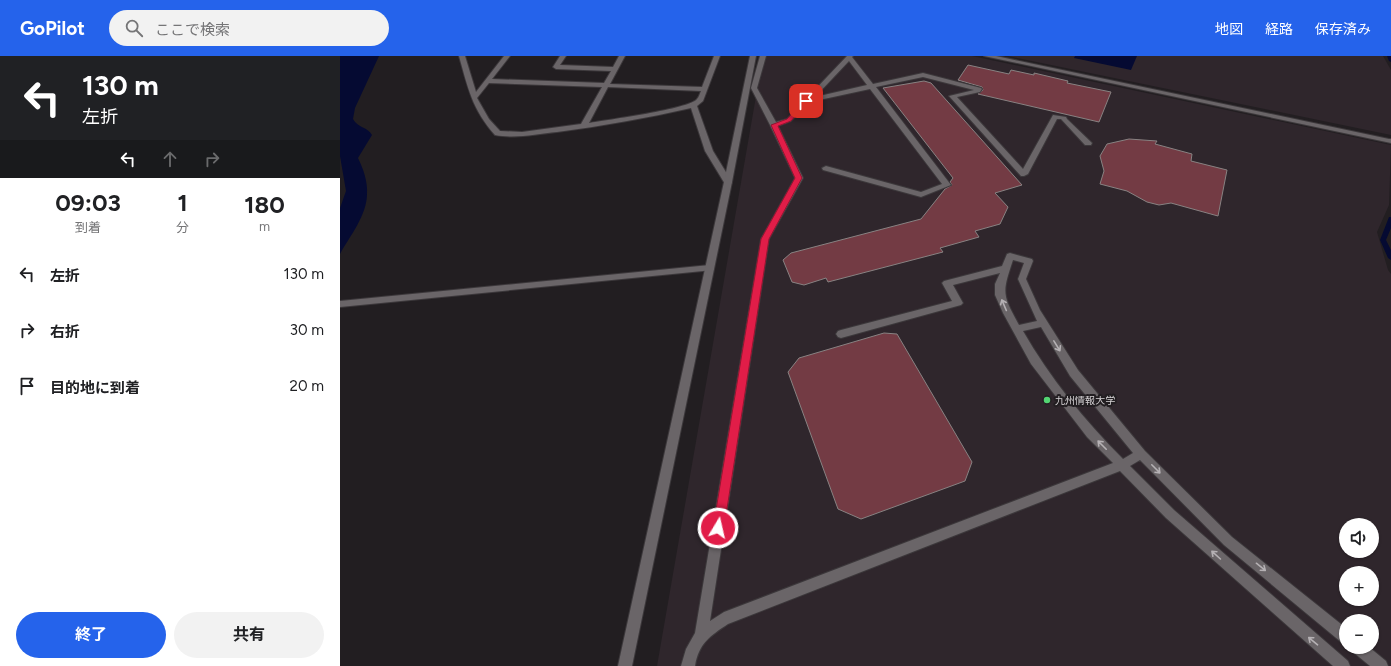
<!DOCTYPE html>
<html lang="ja">
<head>
<meta charset="utf-8">
<style>
  :root { --surface:#fff; --page:#f2f2f2; --text:#202124; --muted:#757577; --accent:#2563eb }
  body { margin:0; font-family:Figtree,"Noto Sans JP",sans-serif; background:var(--page); color:var(--text); height:100vh; display:flex; flex-direction:column; font-size:15px; white-space:nowrap }
  * { box-sizing:border-box; margin:0 }
  p { font-size:13px; color:var(--muted) }
  .icon { flex:none; width:22px; height:22px; fill:none; stroke:currentColor; stroke-width:2; stroke-linecap:round; stroke-linejoin:round }
  .map { position:relative; flex:1; overflow:hidden }
  .drawer { display:flex; flex-direction:column; background:var(--surface); width:340px }
  .drawer>* { flex:none }
  .top-card { background:#202124; color:#fff; overflow:hidden }
  .buttons { position:absolute; left:999px; top:462px; display:grid; gap:8px }
  .buttons a { display:grid; place-items:center; width:40px; height:40px; border-radius:50%; background:var(--surface); box-shadow:0 1px 3px #0004; font-size:20px }
  .pin { position:absolute; display:grid; place-items:center; width:34px; height:34px; color:#fff; margin:-17px; border-radius:8px; box-shadow:0 2px 6px #0006 }
  .me { position:absolute; width:44px; margin:-22px; rotate:9deg; stroke-linejoin:round; filter:drop-shadow(0 0 3px #0008) }
  .turn { display:flex; align-items:center; gap:14px; height:84px; padding:0 16px; font-size:18px }
  .turn .icon { width:52px; height:52px; stroke-width:2.5 }
  .turn b { display:block; font-size:28px; line-height:34px }
  .lanes { display:flex; align-items:center; height:38px; padding:0 16px; background:#0003; justify-content:center; gap:20px; direction:ltr }
  .lanes .off { opacity:.35 }
  .eta { display:flex; justify-content:space-evenly; align-items:center; height:68px; text-align:center }
  .eta b { font-size:24px; font-weight:700; line-height:28px }
  .cta { display:flex; gap:8px; margin-top:auto; padding:8px 16px }
  .cta a { flex:1; height:46px; border-radius:24px; background:var(--accent); color:#fff; font-size:16px; font-weight:700; line-height:46px; text-align:center }
  .cta a+a { background:var(--page); color:var(--text) }
  ul { padding:0; list-style:none }
  li { display:flex; align-items:center; gap:12px; height:56px; padding:0 16px }
  li div { flex:1 }
  li b { display:block; font-size:15px }
  li em { font-style:normal }
  header { display:flex; align-items:center; gap:24px; box-sizing:border-box; height:56px; padding:0 20px; background:var(--accent); color:#fff }
  header strong { font-size:19px }
  nav { display:flex; gap:22px; margin-inline-start:auto; font-size:14px }
  .search { width:280px; height:36px; background:var(--page); display:flex; align-items:center; gap:10px; box-sizing:border-box; padding:0 14px; border-radius:22px; color:var(--muted); font-size:15px }
  main { display:flex; flex:1; min-height:0 }
  .map>svg:first-child { display:block }
</style>
</head>
<body>
<header>
<strong>GoPilot</strong>
<div class="search"><svg class="icon" aria-label="search" viewBox="0 0 24 24"><circle cx="10" cy="10" r="6"/><path d="M15 15l6 6"/></svg>ここで検索</div>
<nav><a>地図</a><a>経路</a><a>保存済み</a></nav>
</header>
<main>
<section class="drawer">
<div class="top-card">
<div class="turn"><svg class="icon" aria-label="left" viewBox="0 0 24 24"><path d="M17 20v-9H6M10 6l-5 5 5 5"/></svg><div><b>130 m</b>左折</div></div>
<div class="lanes"><svg class="icon" aria-label="left" viewBox="0 0 24 24"><path d="M17 20v-9H6M10 6l-5 5 5 5"/></svg><svg class="icon off" aria-label="ahead" viewBox="0 0 24 24"><path d="M12 20V5M6 11l6-6 6 6"/></svg><svg class="icon off" aria-label="right" viewBox="0 0 24 24"><path d="M7 20v-9h11M14 6l5 5-5 5"/></svg></div>
</div>
<div class="eta">
<div><b>09:03</b><p>到着</p></div>
<div><b>1</b><p>分</p></div>
<div><b>180</b><p>m</p></div>
</div>
<ul>
<li><svg class="icon" aria-label="left" viewBox="0 0 24 24"><path d="M17 20v-9H6M10 6l-5 5 5 5"/></svg><div><b>左折</b></div><em>130 m</em></li>
<li><svg class="icon" aria-label="right" viewBox="0 0 24 24"><path d="M7 20v-9h11M14 6l5 5-5 5"/></svg><div><b>右折</b></div><em>30 m</em></li>
<li><svg class="icon" aria-label="arrive" viewBox="0 0 24 24"><path d="M6 21V4h12l-3 4 3 4H6"/></svg><div><b>目的地に到着</b></div><em>20 m</em></li>
</ul>
<div class="cta"><a>終了</a><a>共有</a></div>
</section>
<div class="map">
<svg width="1051" height="610" viewBox="0 0 1051 610">
  <rect width="100%" height="100%" fill="#221e21"/>
  <g fill="#2f262c" fill-rule="evenodd">
    <path d="M 423,0 L 632,0 L 1051,89 L 1049,149 L 1037,176 L 1048,214 L 1051,218 L 1051,610 L 317,610 ZM 1006,469 L 1032,469 L 1032,495 L 1006,495 ZM 1006,517 L 1032,517 L 1032,543 L 1006,543 ZM 1006,565 L 1032,565 L 1032,591 L 1006,591 Z"/>
    <path d="M 668,0 L 1043,0 L 1051,14 L 1051,79 Z"/>
  </g>
  <g fill="#050a32">
    <path d="M 0,0 L 39,0 L 15,52 L 13,63 C 18,72 28,71 32,79 L 18,102 C 23,112 28,126 27,138 C 27,159 10,180 0,198 L 0,152 L 6,135 L 0,100 Z"/>
    <path d="M 735,0 L 797,0 L 791,14 L 734,2 Z"/>
  </g>
  <g fill="none" stroke-linecap="round" stroke-linejoin="round">
    <g fill="#050a32" fill-rule="evenodd">
      <path d="M 1047,0 L 1051,0 L 1051,6 L 1049,5 Z"/>
      <path d="M 1049,161 L 1051,161 L 1051,172 L 1046,184 L 1051,194 L 1051,204 L 1048,202 L 1040,184 Z"/>
    </g>
  </g>
  <g fill="#733b44" stroke="#888282">
    <path d="M 628,9 L 669,18 L 671,14 L 694,19 L 694,17 L 728,25 L 727,27 L 771,36 L 759,66 L 638,38 L 643,34 L 642,31 L 618,24 Z"/>
    <path d="M 584,25 L 591,27 L 682,129 L 655,137 L 668,151 L 660,168 L 635,175 L 639,181 L 600,192 L 603,196 L 488,226 L 486,222 L 464,229 L 452,226 L 443,204 L 451,197 L 581,163 L 605,133 L 612,129 L 610,126 L 613,122 L 543,32 Z"/>
    <path d="M 789,83 L 817,85 L 815,88 L 852,98 L 851,105 L 887,114 L 878,160 L 831,147 L 819,149 L 807,146 L 787,135 L 760,128 L 764,115 L 760,100 L 767,88 Z"/>
    <path d="M 544,277 L 557,278 L 632,406 L 625,425 L 521,463 L 498,453 L 448,316 L 459,302 Z"/>
  </g>
  <g fill="none" stroke-linecap="round" stroke-linejoin="round">
    <defs>
      <g id="service">
        <path d="M 119,0 L 125,0 L 136,36 L 164,0 L 170,0 L 152,23 L 264,27 L 271,15 L 216,13 L 213,11 L 220,0 L 226,0 L 220,9 L 273,11 L 279,0 L 285,0 L 270,28 L 362,31 L 374,0 L 380,0 L 363,45 L 357,50 L 373,95 L 392,126 L 391,128 L 385,128 L 365,95 L 351,52 C 307,62 262,70 217,76 C 197,78 175,83 155,79 C 132,53 128,32 119,0 ZM 149,27 L 262,31 L 241,68 L 182,76 L 160,75 L 149,63 L 137,42 ZM 268,31 L 361,35 C 360,37 359,41 357,43 C 350,53 266,64 249,67 Z"/>
        <path d="M 420,0 L 426,0 L 417,32 L 436,66 L 447,63 L 507,0 L 513,0 L 512,1 L 533,28 L 583,17 L 641,32 L 642,33 L 640,36 L 617,41 L 683,113 L 713,59 L 726,61 L 727,63 L 752,87 L 751,89 L 745,89 L 721,63 L 717,63 L 688,118 L 684,120 L 681,120 L 609,40 L 634,34 L 583,21 L 536,31 L 611,129 L 581,141 L 483,114 L 482,112 L 486,110 L 581,136 L 602,128 L 530,33 L 470,46 L 451,65 L 438,70 L 463,122 L 429,183 L 370,565 L 384,556 L 773,407 L 747,381 L 691,308 L 663,257 L 655,239 L 655,228 L 660,217 L 613,229 L 623,247 L 621,249 L 501,282 L 498,281 L 496,278 L 498,275 L 501,274 L 612,245 L 602,227 L 604,225 L 662,210 L 667,198 L 670,197 L 692,203 L 693,205 L 686,223 L 700,254 L 738,314 L 805,395 L 892,481 L 1006,572 L 1006,588 L 1001,586 L 884,489 L 800,404 L 790,410 L 834,454 L 1008,605 L 1010,610 L 993,610 L 826,462 L 780,415 L 388,568 C 370,580 359,587 355,610 L 341,610 L 346,593 L 355,577 L 421,183 L 455,122 L 430,69 L 411,32 ZM 509,5 L 527,29 L 475,41 ZM 673,204 L 684,207 L 678,223 L 697,265 L 679,269 C 662,238 662,237 673,204 ZM 701,271 L 730,320 L 793,397 L 783,403 C 745,365 710,322 683,275 Z"/>
        <path d="M 370,209 L 374,212 L 373,214 L 0,251 L 0,245 Z"/>
        <path d="M 1011,591 L 1029,591 L 1046,605 L 1048,610 L 1030,610 L 1013,596 Z"/>
      </g>
      <path id="minor" d="M 644,0 L 656,0 L 1049,83 L 1051,83 L 1051,87 Z"/>
      <path id="tertiary" d="M 410,0 L 416,0 L 392,126 L 292,610 L 278,610 L 384,126 Z"/>
    </defs>
    <use href="#service" stroke="#3c383b" stroke-width="2"/>
    <use href="#minor" stroke="#3c383b" stroke-width="2"/>
    <use href="#tertiary" stroke="#3c383b" stroke-width="2"/>
    <use href="#service" fill="#6a6568" fill-rule="evenodd"/>
    <use href="#minor" fill="#6a6568" fill-rule="evenodd"/>
    <use href="#tertiary" fill="#6a6568" fill-rule="evenodd"/>
  </g>
  <defs><path id="oneway-shaft" d="M-6 0H5M1.5-3L5.5 0L1.5 3" fill="none" stroke-width="1.6" stroke-linecap="round" stroke-linejoin="round"/></defs>
  <g stroke="#b5b1b4">
    <use href="#oneway-shaft" transform="translate(664 249) rotate(-113)"/>
    <use href="#oneway-shaft" transform="translate(717 290) rotate(58)"/>
    <use href="#oneway-shaft" transform="translate(762 389) rotate(-135)"/>
    <use href="#oneway-shaft" transform="translate(816 413) rotate(45)"/>
    <use href="#oneway-shaft" transform="translate(876 499) rotate(-138)"/>
    <use href="#oneway-shaft" transform="translate(921 511) rotate(39)"/>
    <use href="#oneway-shaft" transform="translate(973 585) rotate(-140)"/>
  </g>
  <path fill="#e11d48" stroke="#92132f" d="M 464,44 L 469,45 L 451,65 L 438,70 L 462,122 L 429,183 L 384,472 L 382,476 L 378,477 L 375,476 L 373,472 L 421,183 L 455,122 L 431,69 L 447,63 Z"/>
  <circle fill="#53d673" stroke="#221e21" stroke-width="1.5" cx="707" cy="344" r="4"/>
  <g text-anchor="middle" stroke-width="4" stroke-linejoin="round" paint-order="stroke">
    <g font-size="10" fill="#d5d2d4" stroke="#221e21" text-anchor="start">
      <text x="715" y="348">九州情報大学</text>
    </g>
  </g>
</svg>
<div class="buttons">
<a><svg class="icon" aria-label="sound" viewBox="0 0 24 24"><path d="M4 9h4l5-4v14l-5-4H4zM17 9q2 3 0 6"/></svg></a>
<a>+</a>
<a>−</a>
</div>
<div class="pin" style="left:466px;top:45px;background:#d93025"><svg class="icon" aria-label="arrive" viewBox="0 0 24 24"><path d="M6 21V4h12l-3 4 3 4H6"/></svg></div>
<svg class="me" style="left:378px;top:472px" viewBox="-20 -20 40 40"><circle r="17" fill="#e11d48" stroke="#fff" stroke-width="3"/><path d="M0-11L8 9 0 5-8 9z" fill="#fff"/></svg>
</div>
</main>
</body>
</html>
